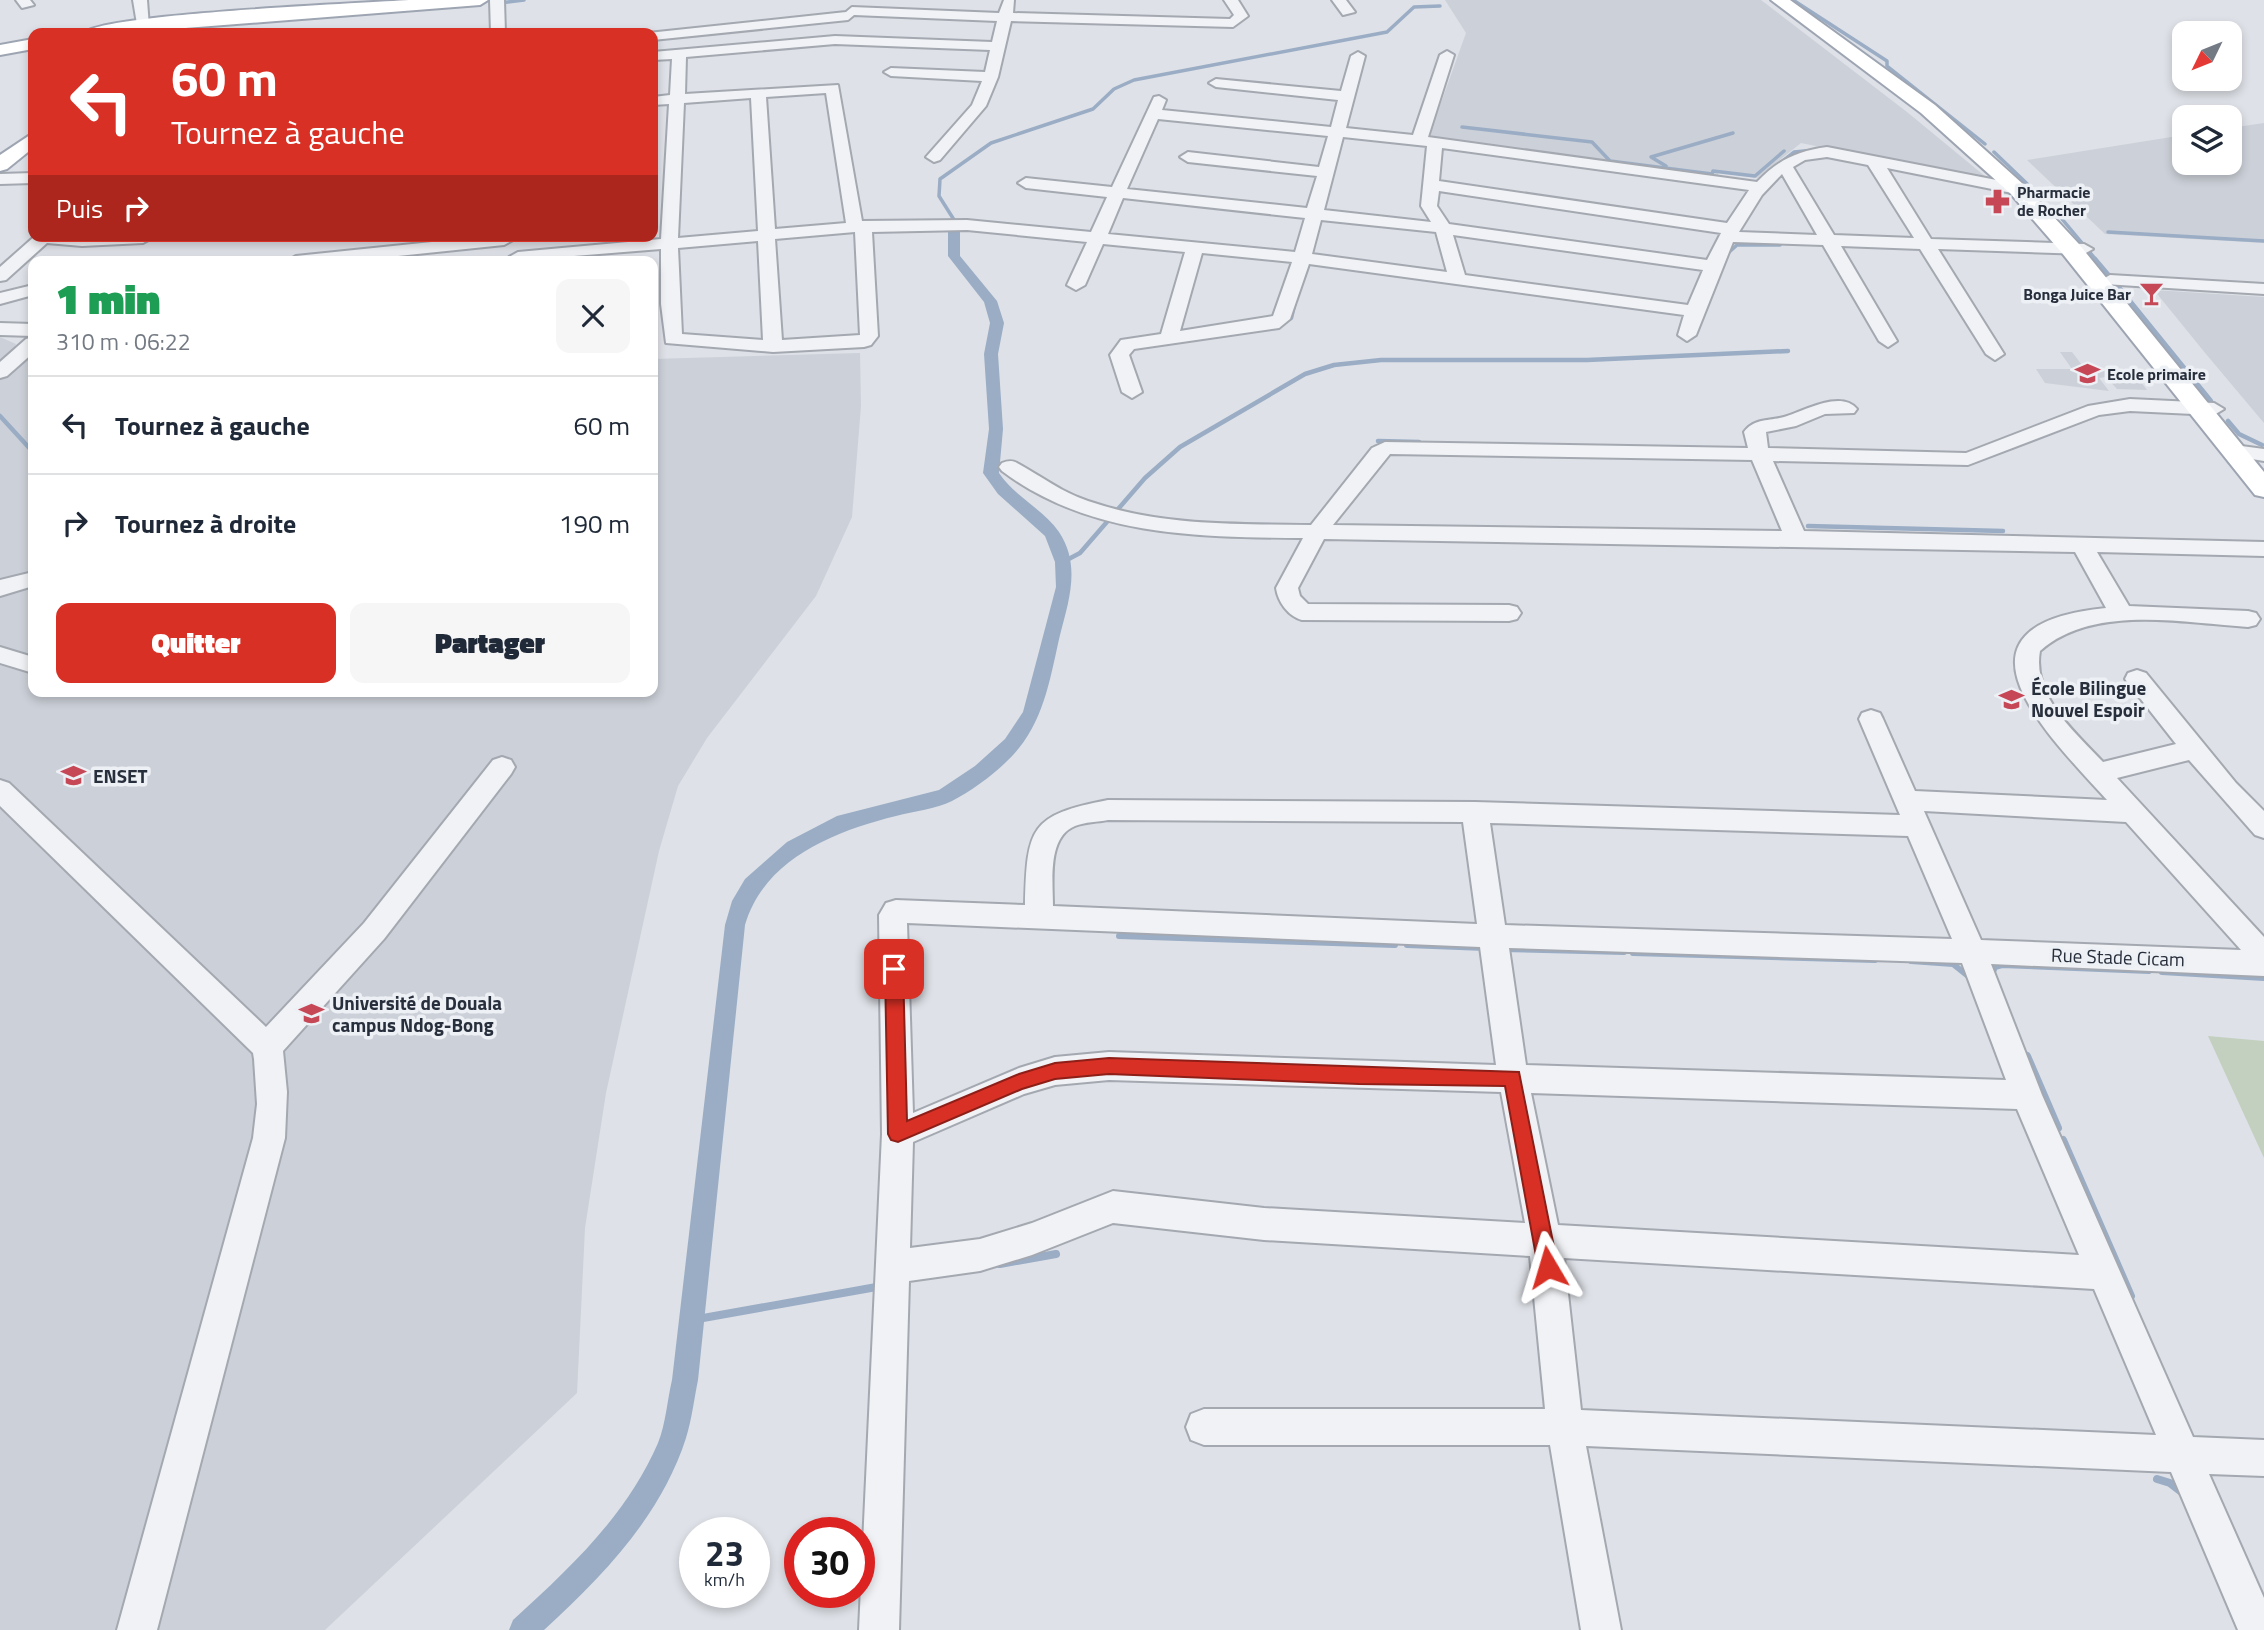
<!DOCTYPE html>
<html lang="fr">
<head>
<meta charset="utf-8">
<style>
  :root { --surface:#fff; --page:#f6f6f7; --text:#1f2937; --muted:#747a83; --line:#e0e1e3; --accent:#d93025 }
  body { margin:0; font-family:"Titillium Web",sans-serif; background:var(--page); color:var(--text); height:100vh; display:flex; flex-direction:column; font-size:26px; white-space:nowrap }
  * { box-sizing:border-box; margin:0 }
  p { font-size:23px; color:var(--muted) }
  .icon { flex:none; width:38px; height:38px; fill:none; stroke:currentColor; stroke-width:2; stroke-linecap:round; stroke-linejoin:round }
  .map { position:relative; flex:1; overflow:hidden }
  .details { position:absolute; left:28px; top:256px; width:630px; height:441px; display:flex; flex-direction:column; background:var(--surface); border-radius:14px; box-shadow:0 4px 10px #0003 }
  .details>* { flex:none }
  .guide { position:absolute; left:28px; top:28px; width:630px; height:214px; border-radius:14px; box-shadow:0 4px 10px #0003; background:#d93025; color:#fff; overflow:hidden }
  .needle { width:46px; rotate:227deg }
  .buttons { position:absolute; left:2172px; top:21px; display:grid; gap:14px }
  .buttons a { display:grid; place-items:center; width:70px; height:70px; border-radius:14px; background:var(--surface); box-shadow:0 4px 10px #0003; font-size:35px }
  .speed { position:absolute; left:679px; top:1517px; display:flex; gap:14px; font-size:35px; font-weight:700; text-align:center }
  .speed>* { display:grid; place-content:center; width:91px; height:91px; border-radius:50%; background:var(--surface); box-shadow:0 4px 10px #0003; line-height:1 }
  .speed small { font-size:18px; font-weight:400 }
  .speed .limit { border:10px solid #d22; background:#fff; color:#111 }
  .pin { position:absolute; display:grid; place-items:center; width:60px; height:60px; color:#fff; margin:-30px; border-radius:14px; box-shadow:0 4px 10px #0006 }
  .me { position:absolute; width:77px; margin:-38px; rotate:353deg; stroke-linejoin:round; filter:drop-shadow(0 0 5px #0008) }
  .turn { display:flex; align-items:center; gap:24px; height:147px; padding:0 28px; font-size:32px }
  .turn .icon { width:91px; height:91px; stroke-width:2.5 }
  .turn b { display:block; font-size:49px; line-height:60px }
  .then { display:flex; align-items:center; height:66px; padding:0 28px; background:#0003; gap:14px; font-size:26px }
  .round { display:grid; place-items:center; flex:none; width:74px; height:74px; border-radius:14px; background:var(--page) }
  .overview { display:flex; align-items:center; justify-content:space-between; height:119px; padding:0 28px }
  h1 { font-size:42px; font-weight:800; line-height:52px; color:#1e9e55 }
  .primary-button { display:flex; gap:14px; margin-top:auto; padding:14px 28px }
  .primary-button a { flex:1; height:80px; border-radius:14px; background:var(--accent); color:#fff; font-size:28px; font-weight:800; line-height:80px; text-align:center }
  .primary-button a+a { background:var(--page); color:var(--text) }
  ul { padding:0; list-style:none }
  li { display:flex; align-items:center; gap:21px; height:98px; padding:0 28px; border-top:2px solid var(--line) }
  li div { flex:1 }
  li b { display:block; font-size:26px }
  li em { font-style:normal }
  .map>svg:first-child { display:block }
</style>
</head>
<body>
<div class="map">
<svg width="2264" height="1630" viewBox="0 0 2264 1630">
  <rect width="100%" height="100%" fill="#dee1e7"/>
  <g fill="#ccd0d8">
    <path d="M 1445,0 L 1761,0 L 1907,112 L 1992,182 L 1801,143 L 1757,178 L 1718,173 L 1719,177 L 1428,139 L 1466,33 Z"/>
    <path d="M 2264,123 L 2264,243 L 2105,234 L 2027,160 L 2184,135 L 2184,163 L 2230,163 L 2230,128 Z"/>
    <path d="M 2154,290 L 2264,297 L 2264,423 L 2206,354 Z"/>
    <path d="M 0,337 L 16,344 L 13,350 L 33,349 L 33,691 L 653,691 L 653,359 L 860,353 L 861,406 L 852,517 L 816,596 L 707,738 L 678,786 L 659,851 L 606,1093 L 585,1228 L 577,1393 L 325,1630 L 0,1630 Z"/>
    <path d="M 2060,352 L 2072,352 L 2085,369 L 2132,370 L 2147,390 L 2117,389 L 2106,377 L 2099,378 L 2109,391 L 2045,383 L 2036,369 L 2072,369 Z"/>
  </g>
  <path fill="#c3d0bf" d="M 2208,1036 L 2264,1041 L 2264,1158 Z"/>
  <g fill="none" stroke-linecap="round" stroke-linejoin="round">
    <g stroke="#9aadc5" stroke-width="3.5">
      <path d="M 1793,0 L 1887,61 L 1887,66 L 1985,144"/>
      <path d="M 500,3 L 524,0"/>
      <path d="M 1462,127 L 1592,142 L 1610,161 L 1712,174 L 1713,171 L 1755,176 L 1784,151"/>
      <path d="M 31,134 L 33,132"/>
      <path d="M 1994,152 L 2042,198"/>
      <path d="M 1666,166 L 1651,157 L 1733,133"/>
      <path d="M 1760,179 L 1794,152 L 1825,149"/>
      <path d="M 2062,219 L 2097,261"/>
      <path d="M 954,231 L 956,223 L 939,196 L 940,179 L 991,143 L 1093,109 L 1114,89 L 1134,80 L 1387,32 L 1414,7 L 1440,6"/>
      <path d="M 2108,232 L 2264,241"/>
      <path d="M 1727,254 L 1737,245 L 1780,245"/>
    </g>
    <g stroke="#9aadc5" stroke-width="4.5">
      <path d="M 2095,259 L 2112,279"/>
      <path d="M 2117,285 L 2211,401"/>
      <path d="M 1291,318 L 1295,301"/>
      <path d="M 0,416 L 33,452"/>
      <path d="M 2228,421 L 2239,434 L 2262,445"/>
      <path d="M 1378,441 L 1419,442"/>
      <path d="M 1808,526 L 2003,531"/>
      <path d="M 1063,562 L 1080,553 L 1145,478 L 1180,447 L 1305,374 L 1334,365 L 1381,360 L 1587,360 L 1788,351"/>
    </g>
    <g stroke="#9aadc5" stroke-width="6">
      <path d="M 1119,936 L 1395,945"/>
      <path d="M 1407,945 L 1485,948"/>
      <path d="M 1503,949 L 1624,952"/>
      <path d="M 1633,953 L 1875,960"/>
      <path d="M 1911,961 L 1953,964 L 1968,976"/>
      <path d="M 2162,972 L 2264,978"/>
      <path d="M 1992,974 L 1995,967 L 2002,965 L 2149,971"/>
    </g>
    <g stroke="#9aadc5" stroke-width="8">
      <path d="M 2027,1056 L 2058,1128"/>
      <path d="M 2063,1140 L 2131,1296"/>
      <path d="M 1000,1264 L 1056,1254"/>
      <path d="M 692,1320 L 882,1286"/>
      <path d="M 2157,1479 L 2170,1483 L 2183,1493"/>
    </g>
    <path fill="#9aadc5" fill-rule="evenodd" d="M 954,227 L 960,231 L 960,256 L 997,301 L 1004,323 L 998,354 L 1003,429 L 999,473 C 1015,497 1043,509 1059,532 C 1081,565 1069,600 1060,635 C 1051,674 1045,716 1019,748 C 1003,768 975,789 952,801 C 936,809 914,811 896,816 C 835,831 764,859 745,925 L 698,1380 C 694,1399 692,1419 686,1438 C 661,1516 603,1576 544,1630 L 509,1630 L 513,1620 C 570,1568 627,1515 658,1443 C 666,1423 667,1401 672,1380 L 725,925 L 732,901 L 745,879 L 787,842 L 837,816 L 939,790 L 975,766 L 1005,739 L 1023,712 L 1056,587 L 1055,562 L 1045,536 L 998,494 L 983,473 L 989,429 L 984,354 L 990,323 L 984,302 L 948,256 L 948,231 Z"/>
    <defs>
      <g id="minor">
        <path d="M 16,0 L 30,0 L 34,5 L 22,8 Z"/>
        <path d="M 133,0 L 147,0 L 149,27 L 137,24 Z"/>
        <path d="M 490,0 L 504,0 L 505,33 L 491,33 Z"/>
        <path d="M 1004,0 L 1014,0 L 1013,13 L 1230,19 L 1234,15 L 1224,0 L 1238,0 L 1248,16 L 1233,27 L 1011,21 L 998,77 L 986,106 L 940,160 L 934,162 L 926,157 L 972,105 L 982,81 L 891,76 L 884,72 L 891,68 L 985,72 L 990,50 L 835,44 L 686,57 L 685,94 L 838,85 L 862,221 L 967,220 L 1091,232 L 1107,197 L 1026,188 L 1018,183 L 1026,178 L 1112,187 L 1154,97 L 1159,96 L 1166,100 L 1162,110 L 1331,127 L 1338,100 L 1216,87 L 1209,83 L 1216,79 L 1341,91 L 1351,56 L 1358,52 L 1365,56 L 1346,128 L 1413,135 L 1440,55 L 1447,51 L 1454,55 L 1428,137 L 1757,182 C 1778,160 1797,151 1827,147 L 2017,184 L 2025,189 L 2017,194 L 1887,168 L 1931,239 L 2084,244 L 2093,249 L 2084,254 L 1938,249 L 2004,354 L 1995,360 L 1986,354 L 1920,249 L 1841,246 L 1897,341 L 1888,347 L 1879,341 L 1823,245 L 1733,242 L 1696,335 L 1687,341 L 1678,335 L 1684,315 L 1309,264 L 1290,319 L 1279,328 L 1134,349 L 1129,355 L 1142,392 L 1132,398 L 1122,392 L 1110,355 L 1121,340 L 1161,334 L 1185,252 L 1103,244 L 1085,285 L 1076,290 L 1067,285 L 1087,242 L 967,230 L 872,232 L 878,336 L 871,345 L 864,347 L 773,352 L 666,343 L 661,304 L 661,249 L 512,261 L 509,257 L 518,252 L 661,239 L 669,104 L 653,105 L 653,97 L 670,95 L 672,59 L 653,60 L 653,52 L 835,36 L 992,42 L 997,21 L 854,15 L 848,20 L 653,40 L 653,33 L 648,33 L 846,12 L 852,7 L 999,13 ZM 826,93 L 846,223 L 775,229 L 766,97 ZM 751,98 L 758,231 L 678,238 L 684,103 ZM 1158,119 L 1328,136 L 1319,167 L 1188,152 L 1180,157 L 1188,162 L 1317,176 L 1307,208 L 1127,189 ZM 1343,137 L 1427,146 L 1421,206 L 1431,222 L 1324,210 ZM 1442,148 L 1749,190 L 1727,223 L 1439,181 ZM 1827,157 L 1868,165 L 1914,238 L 1834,235 L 1793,167 L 1805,160 ZM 1782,174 L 1817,235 L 1739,232 L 1762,195 ZM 1439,191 L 1721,233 L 1707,260 L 1449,224 L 1437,206 ZM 1123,198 L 1305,218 L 1295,252 L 1108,234 ZM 1321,220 L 1436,232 L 1447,272 L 1312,254 ZM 855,232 L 860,335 L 782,340 L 775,239 ZM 1453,235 L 1703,270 L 1688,305 L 1465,275 ZM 758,241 L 763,340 L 682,334 L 678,248 ZM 1202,253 L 1292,262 L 1273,316 L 1180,331 Z"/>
        <path d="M 1332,0 L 1346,0 L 1355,12 L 1343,15 Z"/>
        <path d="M 33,173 L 33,183 L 0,184 L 0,174 Z"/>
        <path d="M 35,236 L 150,236 L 152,238 L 143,243 L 82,246 L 47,243 L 6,280 L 0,281 L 0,267 Z"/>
        <path d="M 490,236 L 510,236 L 513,240 L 504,245 L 350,261 L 287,261 L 296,256 Z"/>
        <path d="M 2110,275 L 2264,284 L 2264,294 L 2104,284 L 2101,280 Z"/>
        <path d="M 33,285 L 33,295 L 0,304 L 0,293 Z"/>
        <path d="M 0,323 L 33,324 L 33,336 L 0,335 Z"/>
        <path d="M 33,337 L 33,353 L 7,376 L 0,378 L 0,362 L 26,339 Z"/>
        <path d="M 2130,399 L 2214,403 L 2224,409 L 2214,415 L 2130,411 L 2099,415 L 1968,465 L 1773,461 L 1804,531 L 2264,542 L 2264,556 L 2097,552 L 2129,606 L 2248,611 L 2256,613 L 2260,619 L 2256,625 L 2248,627 C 2183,623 2093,604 2040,651 C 2032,696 2074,731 2103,762 L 2176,744 L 2125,679 L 2128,673 L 2137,670 L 2146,673 L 2236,783 L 2264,811 L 2264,838 L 2255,835 L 2189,760 L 2117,778 L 2264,937 L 2264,976 L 1991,964 L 2042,1095 L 2193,1437 L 2264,1440 L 2264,1476 L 2209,1474 L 2264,1598 L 2264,1630 L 2238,1630 L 2171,1472 L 1586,1446 L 1621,1630 L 1581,1630 L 1550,1445 L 1204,1445 L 1191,1440 L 1186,1427 L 1191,1414 L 1204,1409 L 1545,1409 L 1530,1256 L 1264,1240 L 1113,1223 L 1032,1255 L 980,1271 L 909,1281 L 899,1630 L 859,1630 L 882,1134 L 879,915 L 886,903 L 896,900 L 1025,905 C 1027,827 1030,815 1108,800 L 1475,802 L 1900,815 L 1859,719 L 1862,713 L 1871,710 L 1880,713 L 1883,719 L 1915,791 L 2107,800 C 2046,733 1935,625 2106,608 L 2075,552 L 1324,539 L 1298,588 L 1300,596 L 1308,604 L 1509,605 L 1517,607 L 1521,613 L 1517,619 L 1509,621 L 1302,620 C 1288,616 1278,602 1276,588 L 1303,538 C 1198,537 1090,537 1002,471 L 999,467 L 1002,463 C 1007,461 1012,460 1017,463 C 1041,476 1061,492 1088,501 C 1160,526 1235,524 1311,525 L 1372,448 L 1385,442 L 1748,448 L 1744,432 C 1754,418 1769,421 1784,417 C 1802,412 1841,389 1857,409 L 1854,413 L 1825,414 L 1796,426 L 1766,432 L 1768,448 L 1966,453 L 2088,406 ZM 1390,454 L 1752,460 L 1782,531 L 1333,525 ZM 1924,811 L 2126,822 L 2241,950 L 1981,940 ZM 1108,820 L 1463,822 L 1477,924 L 1053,906 C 1053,882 1047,837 1075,826 C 1085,822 1098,822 1108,820 ZM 1490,823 L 1908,836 L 1952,939 L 1505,925 ZM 907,923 L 1480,947 L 1496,1065 L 1109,1052 L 1055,1057 L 1019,1068 L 913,1113 ZM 1509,948 L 1962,963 L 2006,1080 L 1526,1065 ZM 1109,1080 L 1501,1092 L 1525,1223 L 1264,1208 L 1113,1191 L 1032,1223 L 980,1239 L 910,1248 L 913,1142 L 1024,1094 L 1055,1085 ZM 1531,1093 L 2017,1109 L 2079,1255 L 1558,1225 ZM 1564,1258 L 2094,1289 L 2156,1435 L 1581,1410 Z"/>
        <path d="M 2234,445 L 2264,449 L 2264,461 L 2227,455 L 2224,451 Z"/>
        <path d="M 33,572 L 33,586 L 0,596 L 0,580 Z"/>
        <path d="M 0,647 L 33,657 L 33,673 L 0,663 Z"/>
        <path d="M 502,757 L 511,760 L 515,767 L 511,774 L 384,939 L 283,1051 L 287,1092 L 285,1138 L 157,1630 L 117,1630 L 253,1138 L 257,1104 L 254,1059 L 253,1053 L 0,806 L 0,780 L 9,783 L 266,1027 L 364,923 L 493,760 Z"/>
      </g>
      <g id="major">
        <path d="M 409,0 L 488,0 L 480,5 L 121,33 L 84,33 C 101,14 366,3 409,0 Z"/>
        <path d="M 1771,0 L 1790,0 L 1935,105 L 2024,185 L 2078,243 L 2264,472 L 2264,497 L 2255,495 L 2062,253 L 2010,193 L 1921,113 Z"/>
        <path d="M 33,39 L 33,49 L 0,55 L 0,45 Z"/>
        <path d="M 33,133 L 33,148 L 7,169 L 0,171 L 0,155 Z"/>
      </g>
    </defs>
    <use href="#minor" stroke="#a4a8b0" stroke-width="4"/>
    <use href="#major" stroke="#9ea5b2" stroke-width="4"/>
    <use href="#minor" fill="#f0f2f5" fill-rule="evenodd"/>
    <use href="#major" fill="#fff" fill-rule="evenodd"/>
  </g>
  <path fill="#d93025" stroke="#8d1f18" stroke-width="2" d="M 894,962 L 903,969 L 907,1121 L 1019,1074 L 1055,1063 L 1109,1058 L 1519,1072 L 1558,1267 L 1555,1274 L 1548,1277 L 1541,1274 L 1538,1267 L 1505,1086 L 1359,1084 L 1109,1074 L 1055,1079 L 1022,1089 L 898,1142 L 891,1140 L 888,1134 L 885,969 Z"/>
  <defs>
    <symbol id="pharmacy-bare" viewBox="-9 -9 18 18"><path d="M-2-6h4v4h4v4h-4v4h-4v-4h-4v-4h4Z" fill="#c64857" stroke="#edf0f4" stroke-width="2.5" paint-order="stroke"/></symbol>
    <symbol id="bar-bare" viewBox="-9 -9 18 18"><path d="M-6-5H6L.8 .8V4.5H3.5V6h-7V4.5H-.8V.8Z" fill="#c64857" stroke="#edf0f4" stroke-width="2.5" paint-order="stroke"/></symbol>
    <symbol id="school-bare" viewBox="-9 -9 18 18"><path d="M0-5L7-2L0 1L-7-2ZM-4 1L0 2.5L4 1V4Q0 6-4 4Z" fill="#c64857" stroke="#edf0f4" stroke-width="2.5" paint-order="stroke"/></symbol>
    <symbol id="university-bare" viewBox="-9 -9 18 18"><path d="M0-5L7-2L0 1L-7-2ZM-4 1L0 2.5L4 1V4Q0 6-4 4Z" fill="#c64857" stroke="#edf0f4" stroke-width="2.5" paint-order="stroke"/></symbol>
  </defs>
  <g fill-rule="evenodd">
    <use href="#pharmacy-bare" x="1980" y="184" width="35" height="35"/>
    <use href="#bar-bare" x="2134" y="276" width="35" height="35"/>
    <use href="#school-bare" x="2070" y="356" width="35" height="35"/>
    <use href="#school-bare" x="1994" y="682" width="35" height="35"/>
    <use href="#school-bare" x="56" y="758" width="35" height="35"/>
    <use href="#university-bare" x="294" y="996" width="35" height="35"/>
  </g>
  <g text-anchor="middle" stroke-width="7" stroke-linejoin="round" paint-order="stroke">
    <g font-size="16" font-weight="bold" fill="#282f3c" stroke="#edf0f4" text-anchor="start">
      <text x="2017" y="198">Pharmacie<tspan x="2017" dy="18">de Rocher</tspan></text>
      <text x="2131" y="300" text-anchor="end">Bonga Juice Bar</text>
      <text x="2107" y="380">Ecole primaire</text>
    </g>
    <g font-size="19" font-weight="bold" fill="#282f3c" stroke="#edf0f4" text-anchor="start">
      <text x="2031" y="695">École Bilingue<tspan x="2031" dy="22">Nouvel Espoir</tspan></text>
      <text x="93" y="783">ENSET</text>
      <text x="332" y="1010">Université de Douala<tspan x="332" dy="22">campus Ndog-Bong</tspan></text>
    </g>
    <g font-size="19" fill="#282f3c" stroke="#edf0f4">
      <text transform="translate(2118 957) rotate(2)" y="7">Rue Stade Cicam</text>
    </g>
  </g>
</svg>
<div class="buttons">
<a><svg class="needle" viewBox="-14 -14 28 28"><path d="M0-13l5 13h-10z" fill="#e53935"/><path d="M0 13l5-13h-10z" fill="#747a83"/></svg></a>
<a><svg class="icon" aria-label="layers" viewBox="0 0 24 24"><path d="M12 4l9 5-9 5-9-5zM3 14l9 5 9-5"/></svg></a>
</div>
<div class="speed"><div>23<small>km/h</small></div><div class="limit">30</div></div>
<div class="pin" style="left:894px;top:969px;background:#d93025"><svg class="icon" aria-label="arrive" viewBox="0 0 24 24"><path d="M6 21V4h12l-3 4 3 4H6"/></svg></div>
<svg class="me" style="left:1548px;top:1267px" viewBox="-20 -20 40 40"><path d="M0-17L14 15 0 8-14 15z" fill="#d93025" stroke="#fff" stroke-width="4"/></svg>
<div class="guide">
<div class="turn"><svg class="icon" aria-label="left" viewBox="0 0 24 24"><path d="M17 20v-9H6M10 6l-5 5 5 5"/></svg><div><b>60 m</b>Tournez à gauche</div></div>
<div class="then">Puis<svg class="icon" aria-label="right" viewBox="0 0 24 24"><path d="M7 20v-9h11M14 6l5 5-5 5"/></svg></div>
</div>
<section class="details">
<div class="overview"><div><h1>1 min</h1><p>310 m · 06:22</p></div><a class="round"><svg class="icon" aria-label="close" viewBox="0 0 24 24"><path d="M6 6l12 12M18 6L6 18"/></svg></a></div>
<ul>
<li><svg class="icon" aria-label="left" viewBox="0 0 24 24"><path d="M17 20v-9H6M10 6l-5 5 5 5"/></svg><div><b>Tournez à gauche</b></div><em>60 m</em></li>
<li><svg class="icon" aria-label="right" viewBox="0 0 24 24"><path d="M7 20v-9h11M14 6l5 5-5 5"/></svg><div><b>Tournez à droite</b></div><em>190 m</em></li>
</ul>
<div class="primary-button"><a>Quitter</a><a>Partager</a></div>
</section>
</div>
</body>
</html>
